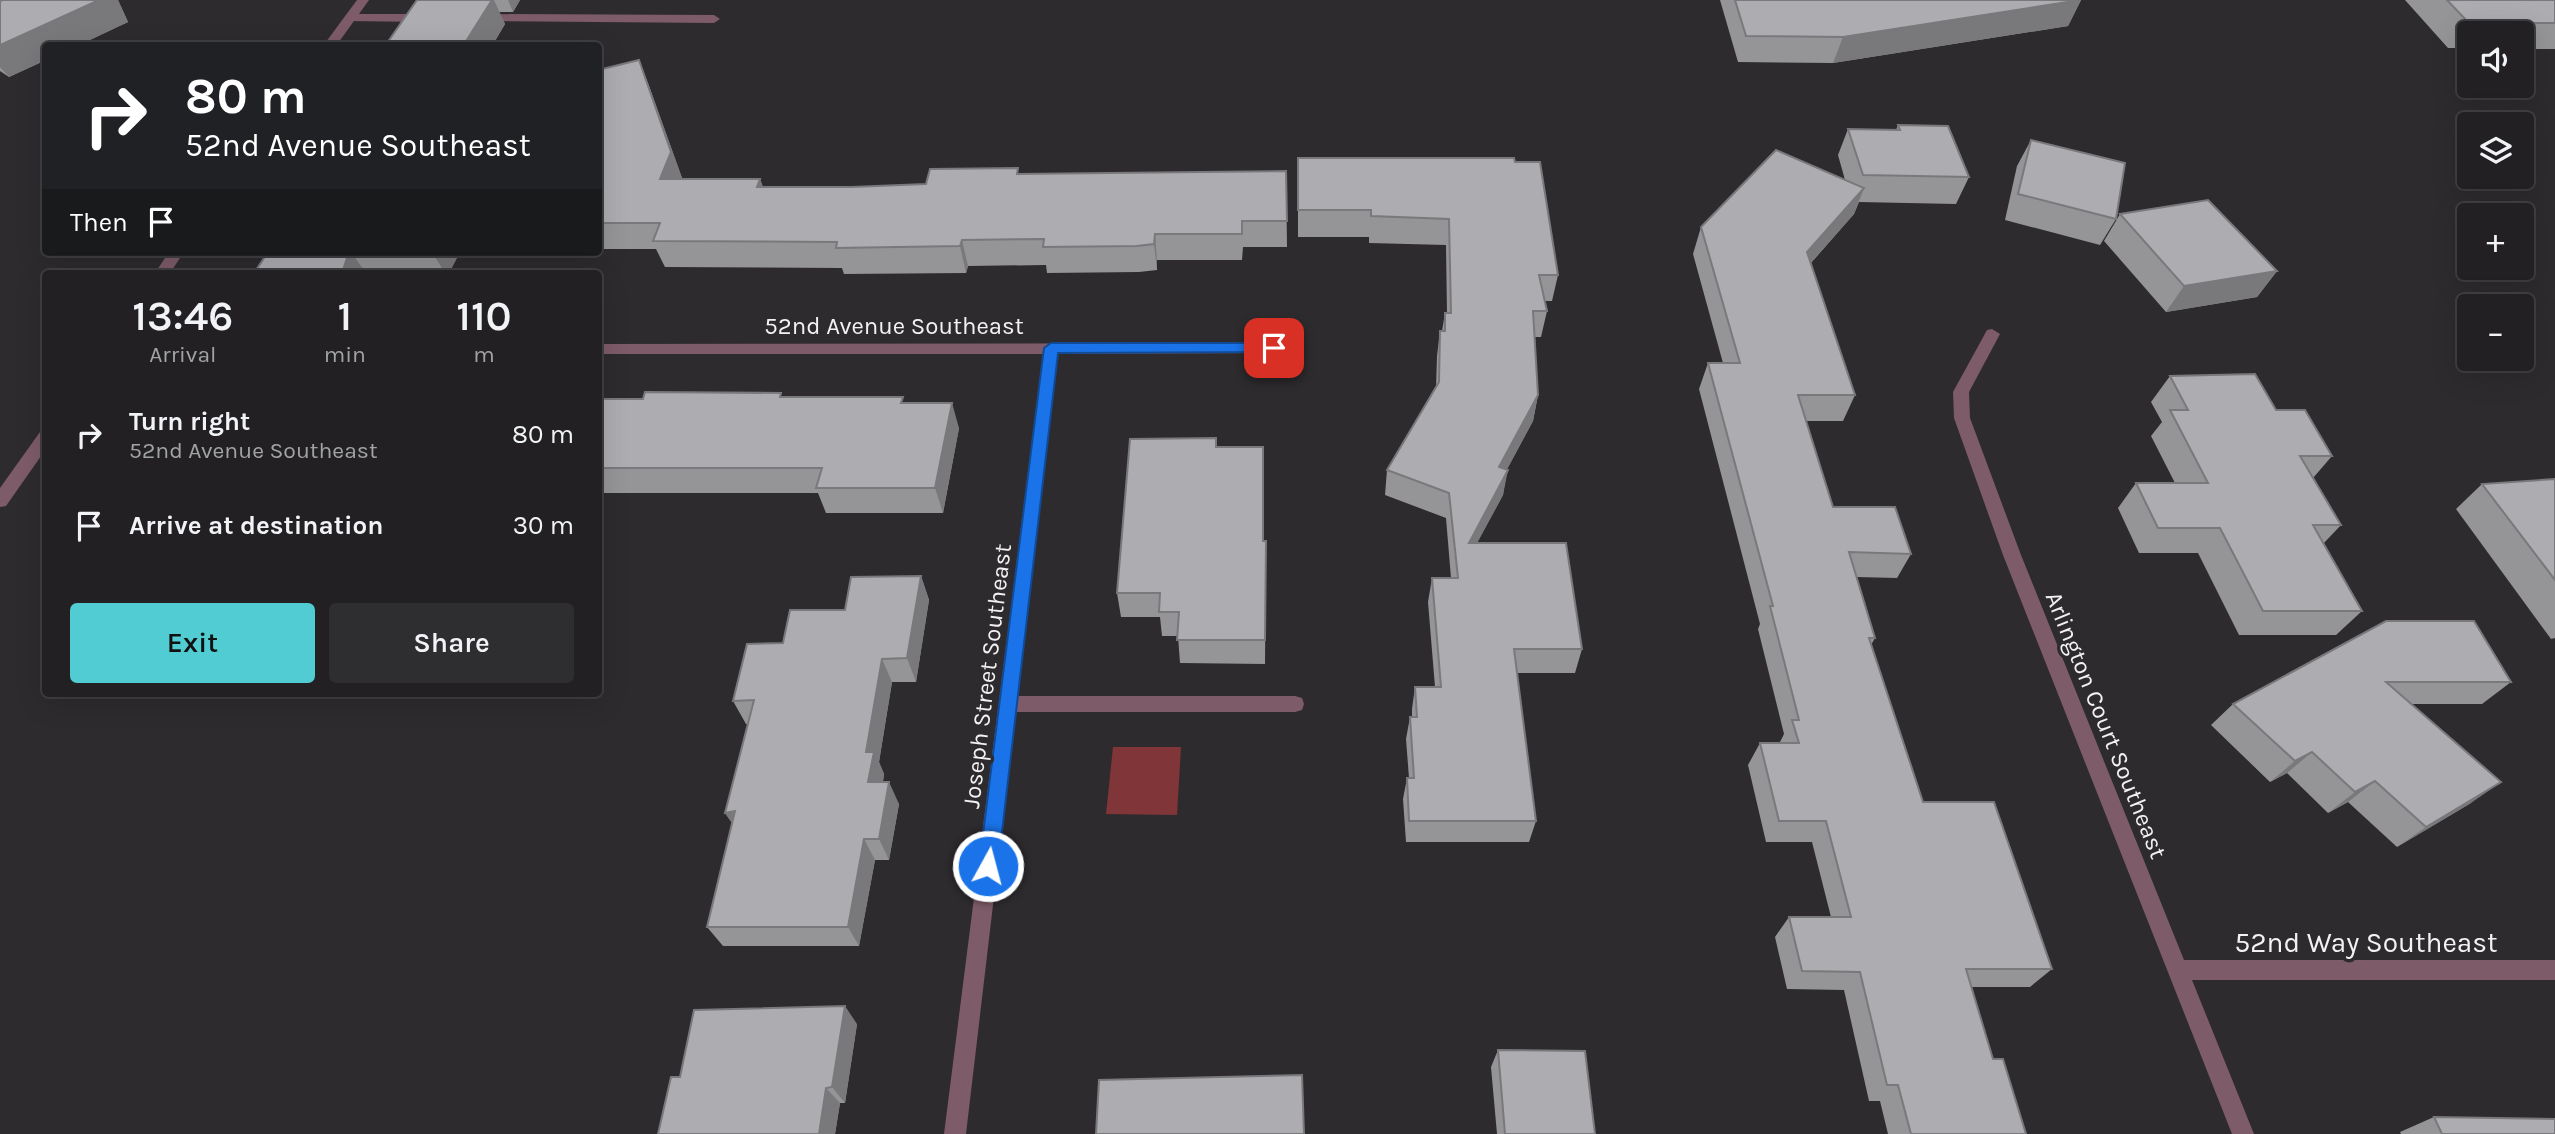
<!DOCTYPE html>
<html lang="en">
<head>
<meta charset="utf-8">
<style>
  :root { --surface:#222022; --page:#2e2d2f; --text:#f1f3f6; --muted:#a2a3a5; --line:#3f3e40; --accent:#51ccd2 }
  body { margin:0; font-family:Karla,sans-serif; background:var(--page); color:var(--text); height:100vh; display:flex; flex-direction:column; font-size:26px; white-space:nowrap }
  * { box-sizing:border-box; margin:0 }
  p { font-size:23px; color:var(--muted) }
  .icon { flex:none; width:38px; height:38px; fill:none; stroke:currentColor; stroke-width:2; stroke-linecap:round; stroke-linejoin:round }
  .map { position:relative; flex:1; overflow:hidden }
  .drawer { position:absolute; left:42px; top:270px; width:560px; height:427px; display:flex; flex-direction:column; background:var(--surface); border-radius:7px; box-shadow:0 7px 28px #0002,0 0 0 2px var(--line) }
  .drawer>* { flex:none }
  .hud { position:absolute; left:42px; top:42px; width:560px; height:214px; border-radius:7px; box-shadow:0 7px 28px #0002,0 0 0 2px var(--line); background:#202124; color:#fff; overflow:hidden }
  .controls { position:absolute; left:2457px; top:21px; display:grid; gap:14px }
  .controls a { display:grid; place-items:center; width:77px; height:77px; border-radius:7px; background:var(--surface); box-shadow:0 7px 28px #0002,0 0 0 2px var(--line); font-size:35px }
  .pin { position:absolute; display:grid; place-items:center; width:60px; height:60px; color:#fff; margin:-30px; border-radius:14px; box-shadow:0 4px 10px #0006 }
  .me { position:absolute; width:77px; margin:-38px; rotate:7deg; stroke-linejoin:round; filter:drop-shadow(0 0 5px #0008) }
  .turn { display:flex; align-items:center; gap:24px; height:147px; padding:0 28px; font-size:32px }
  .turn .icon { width:91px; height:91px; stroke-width:2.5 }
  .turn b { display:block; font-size:49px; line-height:60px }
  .then { display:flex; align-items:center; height:66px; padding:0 28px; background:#0003; gap:14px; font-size:26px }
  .eta { display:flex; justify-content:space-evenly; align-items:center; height:119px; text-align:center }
  .eta b { font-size:42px; font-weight:600; line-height:49px }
  .button { display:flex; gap:14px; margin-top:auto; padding:14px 28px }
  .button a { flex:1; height:80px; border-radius:7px; background:var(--accent); color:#111; font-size:28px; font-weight:600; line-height:80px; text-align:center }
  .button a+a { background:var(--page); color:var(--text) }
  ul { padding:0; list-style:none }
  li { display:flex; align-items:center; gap:21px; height:91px; padding:0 28px }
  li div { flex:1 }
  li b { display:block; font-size:26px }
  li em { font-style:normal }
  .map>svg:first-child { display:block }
</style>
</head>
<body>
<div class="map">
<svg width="2555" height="1134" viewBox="0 0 2555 1134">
  <rect width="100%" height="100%" fill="#2e2b2e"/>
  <path fill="#803539" d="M 1113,747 L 1181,747 L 1177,815 L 1106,814 Z"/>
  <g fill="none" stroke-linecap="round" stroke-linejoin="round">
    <g fill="#7d5b68" fill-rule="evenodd">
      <path d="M 350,14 L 427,14 L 433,18 L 427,22 L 346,21 L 346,15 Z"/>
      <path d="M 479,14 L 714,15 L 720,19 L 714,23 L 475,21 L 473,18 Z"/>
      <path d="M 1009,696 L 1295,696 L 1302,698 L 1304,704 L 1302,710 L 1295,712 L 1009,712 L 1002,710 L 1000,704 L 1002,698 Z"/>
    </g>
    <g fill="#7d5b68" fill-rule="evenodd">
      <path d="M 1992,329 L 2000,334 L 1969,392 L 1970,418 L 2021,555 L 2184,960 L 2555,960 L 2555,980 L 2192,980 L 2254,1134 L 2232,1134 L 2003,555 L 1954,418 L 1953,392 L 1987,330 Z"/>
      <path d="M 1274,343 L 1282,348 L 1274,353 L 1058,354 L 966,1134 L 944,1134 L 1043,354 L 598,354 L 598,344 Z"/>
    </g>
    <g fill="#7d5b68" fill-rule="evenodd">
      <path d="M 357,0 L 369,0 L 336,46 L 323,46 Z"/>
      <path d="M 169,252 L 184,252 L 170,273 L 155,273 Z"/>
      <path d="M 46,430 L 46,449 L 6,506 L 0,507 L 0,488 L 40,432 Z"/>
    </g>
  </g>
  <g fill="#959497">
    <path d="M 3,0 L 118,0 L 128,22 L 77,46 L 46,46 L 46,60 L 9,77 L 0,71 L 0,1 Z"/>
    <path d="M 417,0 L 520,0 L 513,12 L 499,12 L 505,24 L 492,46 L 385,46 Z"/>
    <path d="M 1720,0 L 2081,0 L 2068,26 L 1833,63 L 1738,62 Z"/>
    <path d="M 2405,0 L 2555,0 L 2555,49 L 2522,49 L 2522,33 L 2469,33 L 2469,48 L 2448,48 Z"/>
    <path d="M 639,60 L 649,86 L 682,178 L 681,179 L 760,179 L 763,187 L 851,187 L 926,184 L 1019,174 L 1286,171 L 1287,247 L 1243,247 L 1242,260 L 1157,260 L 1157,270 L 1139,272 L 1047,273 L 1046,265 L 968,266 L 966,273 L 844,274 L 842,268 L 665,267 L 656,249 L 598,249 L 598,70 Z"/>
    <path d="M 1898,125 L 1969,177 L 1956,204 L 1859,202 L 1854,214 L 1811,263 L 1855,395 L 1843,421 L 1806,421 L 1833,507 L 1911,554 L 1897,578 L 1856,577 L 1875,638 L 1871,645 L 1923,802 L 2052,969 L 2030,987 L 1971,987 L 1993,1059 L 2026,1134 L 1888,1134 L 1880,1101 L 1869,1101 L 1844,990 L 1787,989 L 1775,937 L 1789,917 L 1831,917 L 1812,842 L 1766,842 L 1748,765 L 1760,743 L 1780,742 L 1784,734 L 1758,629 L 1760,624 L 1699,389 L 1708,363 L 1723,363 L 1693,254 L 1701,227 L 1845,180 L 1838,155 L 1848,129 L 1896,130 Z"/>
    <path d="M 2031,140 L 2116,219 L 2100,245 L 2005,220 L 2017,166 Z"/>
    <path d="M 1298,158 L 1515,162 L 1558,275 L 1552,301 L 1545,301 L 1547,311 L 1541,337 L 1535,337 L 1538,395 L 1533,421 L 1507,469 L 1503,495 L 1477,543 L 1582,649 L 1575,673 L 1517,673 L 1536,821 L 1529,842 L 1406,842 L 1403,799 L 1407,778 L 1409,778 L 1406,739 L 1410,717 L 1412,717 L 1412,709 L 1415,687 L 1435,687 L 1428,602 L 1432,578 L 1451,578 L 1446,518 L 1385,495 L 1387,470 L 1436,388 L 1437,356 L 1440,331 L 1442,331 L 1445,313 L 1447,313 L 1446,245 L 1369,243 L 1369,237 L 1298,237 Z"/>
    <path d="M 2120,214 L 2277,271 L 2257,297 L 2166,312 L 2104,241 Z"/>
    <path d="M 268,252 L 460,252 L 449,273 L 254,273 Z"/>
    <path d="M 2170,376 L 2276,410 L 2332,456 L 2313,478 L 2341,525 L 2323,544 L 2362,611 L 2336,635 L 2239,635 L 2198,553 L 2139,553 L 2118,508 L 2136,483 L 2175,483 L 2151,436 L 2162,422 L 2151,402 Z"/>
    <path d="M 783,397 L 904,403 L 959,428 L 943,513 L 826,513 L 818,493 L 598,493 L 598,403 Z"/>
    <path d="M 1216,447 L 1264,541 L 1266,541 L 1265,664 L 1180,663 L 1178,636 L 1162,636 L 1160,617 L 1121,617 L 1117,593 Z"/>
    <path d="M 2555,479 L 2555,638 L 2551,639 L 2456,509 L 2482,484 Z"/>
    <path d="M 921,576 L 929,600 L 916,682 L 892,682 L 879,762 L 884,774 L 883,782 L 899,804 L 889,860 L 875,860 L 859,946 L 723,946 L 707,927 L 732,823 L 725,813 L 748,724 L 746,724 L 733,701 L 783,643 L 845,610 Z"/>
    <path d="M 2386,621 L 2511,682 L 2482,704 L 2411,704 L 2471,803 L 2397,847 L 2348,802 L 2328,813 L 2287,773 L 2270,782 L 2211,725 L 2233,704 Z"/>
    <path d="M 857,1024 L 845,1103 L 840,1103 L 835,1134 L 658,1134 L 680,1077 Z"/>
    <path d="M 1498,1050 L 1595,1134 L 1497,1134 L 1491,1067 Z"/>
    <path d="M 2434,1117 L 2555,1134 L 2401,1134 L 2400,1132 Z"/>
  </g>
  <g fill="#79787b">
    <path d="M 99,0 L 118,0 L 128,22 L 77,46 L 46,46 L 46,60 L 9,77 L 0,67 L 0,45 Z"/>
    <path d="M 492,0 L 494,0 L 505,24 L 492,46 L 463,46 Z"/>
    <path d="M 508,0 L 520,0 L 513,12 Z"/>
    <path d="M 2081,0 L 2068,26 L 1833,63 L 1843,37 Z"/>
    <path d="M 639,60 L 649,86 L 682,178 L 671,206 L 660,179 Z"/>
    <path d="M 760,179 L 769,206 L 757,187 Z"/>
    <path d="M 1864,188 L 1854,214 L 1797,278 L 1807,252 Z"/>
    <path d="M 1155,234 L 1157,260 L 1157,270 L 1154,244 Z"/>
    <path d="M 962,240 L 968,266 L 966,273 L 960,246 Z"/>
    <path d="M 349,252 L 351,252 L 366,273 L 342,273 Z"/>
    <path d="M 432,252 L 460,252 L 449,273 L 445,273 Z"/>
    <path d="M 2277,271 L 2257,297 L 2166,312 L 2184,286 Z"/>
    <path d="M 1538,395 L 1533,421 L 1495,492 L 1499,467 Z"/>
    <path d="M 952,403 L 959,428 L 943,513 L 935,488 Z"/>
    <path d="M 1508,470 L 1503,495 L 1464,567 L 1469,543 Z"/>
    <path d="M 921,576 L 929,600 L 916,682 L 907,658 Z"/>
    <path d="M 882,659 L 892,682 L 879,762 L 884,774 L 879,804 L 868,782 L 866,752 Z"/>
    <path d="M 2312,752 L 2287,773 L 2270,782 L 2295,761 Z"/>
    <path d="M 2375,781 L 2348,802 L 2328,813 L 2355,792 Z"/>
    <path d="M 889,782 L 899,804 L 889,860 L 879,839 Z"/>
    <path d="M 2501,782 L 2471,803 L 2397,847 L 2426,827 Z"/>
    <path d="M 735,811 L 740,834 L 725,813 Z"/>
    <path d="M 864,839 L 875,860 L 859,946 L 848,927 Z"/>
    <path d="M 845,1006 L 857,1024 L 845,1103 L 832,1087 Z"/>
    <path d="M 826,1088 L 840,1103 L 835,1134 L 819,1134 Z"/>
  </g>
  <g fill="#adacb0" stroke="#79787b" stroke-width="2">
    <path d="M 3,0 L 99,0 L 0,45 L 0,1 Z"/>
    <path d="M 417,0 L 492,0 L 463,46 L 385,46 Z"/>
    <path d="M 1735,0 L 2080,0 L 1843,37 L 1746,36 Z"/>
    <path d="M 2447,0 L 2555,0 L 2555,23 L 2529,23 L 2525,31 L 2500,22 L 2468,22 Z"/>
    <path d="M 639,60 L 671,152 L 660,179 L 760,179 L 757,187 L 851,187 L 926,184 L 930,169 L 1018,168 L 1017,174 L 1286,171 L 1287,221 L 1242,221 L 1242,234 L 1155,234 L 1154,244 L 1137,246 L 1043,247 L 1044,239 L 962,240 L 960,246 L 836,248 L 837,242 L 653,241 L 660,223 L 598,223 L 598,70 Z"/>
    <path d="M 1898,125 L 1948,126 L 1969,177 L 1863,175 L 1848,129 L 1900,130 Z"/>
    <path d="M 2031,140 L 2125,163 L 2116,219 L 2018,194 Z"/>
    <path d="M 1776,150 L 1864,188 L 1807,252 L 1855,395 L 1798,395 L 1833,507 L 1895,507 L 1911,554 L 1849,552 L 1875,638 L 1869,638 L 1923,802 L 1994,802 L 2052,969 L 1966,969 L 1993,1059 L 2003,1059 L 2026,1134 L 1911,1134 L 1898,1085 L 1887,1085 L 1860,972 L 1802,971 L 1789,917 L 1851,917 L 1826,821 L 1779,821 L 1760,743 L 1799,743 L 1792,720 L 1799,720 L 1770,606 L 1773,606 L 1708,363 L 1740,363 L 1701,227 Z"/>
    <path d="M 1298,158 L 1514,158 L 1515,162 L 1540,162 L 1558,275 L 1539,275 L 1547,311 L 1533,311 L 1538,395 L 1499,467 L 1508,470 L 1469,543 L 1566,543 L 1582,649 L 1514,649 L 1536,821 L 1409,821 L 1407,778 L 1414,778 L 1410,717 L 1417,717 L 1415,687 L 1441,687 L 1432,578 L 1458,578 L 1449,493 L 1387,470 L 1439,382 L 1440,331 L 1445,331 L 1445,313 L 1451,313 L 1449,219 L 1371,216 L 1371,210 L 1298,210 Z"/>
    <path d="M 2208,200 L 2277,271 L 2184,286 L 2120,214 Z"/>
    <path d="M 268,252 L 349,252 L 342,273 L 254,273 Z"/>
    <path d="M 2255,374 L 2276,410 L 2305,410 L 2332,456 L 2300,456 L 2341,525 L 2313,525 L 2362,611 L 2263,611 L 2220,528 L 2158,528 L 2136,483 L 2208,483 L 2170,410 L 2188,410 L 2170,376 Z"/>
    <path d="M 645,392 L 781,393 L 780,397 L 903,397 L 901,403 L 952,403 L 935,488 L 816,488 L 822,468 L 598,468 L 598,403 L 600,399 L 643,399 Z"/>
    <path d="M 1216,438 L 1216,447 L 1263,447 L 1263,541 L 1266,541 L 1265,640 L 1177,640 L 1179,612 L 1159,612 L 1160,593 L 1117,593 L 1130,439 Z"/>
    <path d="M 2555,479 L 2555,580 L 2482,484 Z"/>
    <path d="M 921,576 L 907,658 L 882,659 L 866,752 L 874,752 L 868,782 L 889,782 L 879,839 L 864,839 L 848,927 L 707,927 L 735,811 L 725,813 L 754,700 L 733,701 L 747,644 L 783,643 L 790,610 L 845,610 L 851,577 Z"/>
    <path d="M 2386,621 L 2474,621 L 2511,682 L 2386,682 L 2501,782 L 2426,827 L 2375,781 L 2355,792 L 2312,752 L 2295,761 L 2233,704 Z"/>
    <path d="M 845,1006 L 832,1087 L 826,1088 L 819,1134 L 658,1134 L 671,1077 L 680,1077 L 694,1010 Z"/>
    <path d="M 1498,1050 L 1585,1051 L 1595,1134 L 1505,1134 Z"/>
    <path d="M 1302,1075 L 1304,1134 L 1096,1134 L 1099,1080 Z"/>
    <path d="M 2434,1117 L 2555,1119 L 2555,1134 L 2442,1134 Z"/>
  </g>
  <path fill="#1a73e8" stroke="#114b97" stroke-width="2" d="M 1051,343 L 1274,343 L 1281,348 L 1274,352 L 1058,353 L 998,866 L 995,872 L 988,874 L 982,872 L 979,866 L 1044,348 Z"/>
  <g text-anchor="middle" stroke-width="7" stroke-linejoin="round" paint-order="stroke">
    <g font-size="24" fill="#f3f1f3" stroke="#2e2b2e">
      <text x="894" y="334">52nd Avenue Southeast</text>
      <text transform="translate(987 676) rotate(-83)" y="8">Joseph Street Southeast</text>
      <text transform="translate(2106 725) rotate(68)" y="8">Arlington Court Southeast</text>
    </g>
    <g font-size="28" fill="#f3f1f3" stroke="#2e2b2e">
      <text x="2366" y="952">52nd Way Southeast</text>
    </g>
  </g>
</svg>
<div class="controls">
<a><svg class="icon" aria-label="sound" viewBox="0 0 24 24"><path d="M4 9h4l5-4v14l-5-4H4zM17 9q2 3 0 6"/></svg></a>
<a><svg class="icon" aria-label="layers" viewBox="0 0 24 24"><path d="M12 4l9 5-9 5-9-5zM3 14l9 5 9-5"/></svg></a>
<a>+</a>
<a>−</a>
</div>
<div class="pin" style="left:1274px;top:348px;background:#d93025"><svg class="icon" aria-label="arrive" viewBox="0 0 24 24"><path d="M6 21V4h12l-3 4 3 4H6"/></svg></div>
<svg class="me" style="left:988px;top:866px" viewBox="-20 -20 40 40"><circle r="17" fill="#1a73e8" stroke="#fff" stroke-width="3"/><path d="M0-11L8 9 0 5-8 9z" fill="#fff"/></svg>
<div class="hud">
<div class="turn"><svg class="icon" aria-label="right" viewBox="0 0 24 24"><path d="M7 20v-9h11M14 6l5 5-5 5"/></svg><div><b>80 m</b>52nd Avenue Southeast</div></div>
<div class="then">Then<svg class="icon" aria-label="arrive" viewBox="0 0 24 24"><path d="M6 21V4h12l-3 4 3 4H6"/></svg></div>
</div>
<section class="drawer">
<div class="eta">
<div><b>13:46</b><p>Arrival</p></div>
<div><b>1</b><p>min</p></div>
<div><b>110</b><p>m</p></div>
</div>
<ul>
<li><svg class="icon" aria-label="right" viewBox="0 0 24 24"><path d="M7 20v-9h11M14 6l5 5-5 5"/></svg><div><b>Turn right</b><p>52nd Avenue Southeast</p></div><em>80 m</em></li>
<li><svg class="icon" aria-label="arrive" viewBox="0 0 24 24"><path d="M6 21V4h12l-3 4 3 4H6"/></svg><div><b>Arrive at destination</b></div><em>30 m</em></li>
</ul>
<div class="button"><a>Exit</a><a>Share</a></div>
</section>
</div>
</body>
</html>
